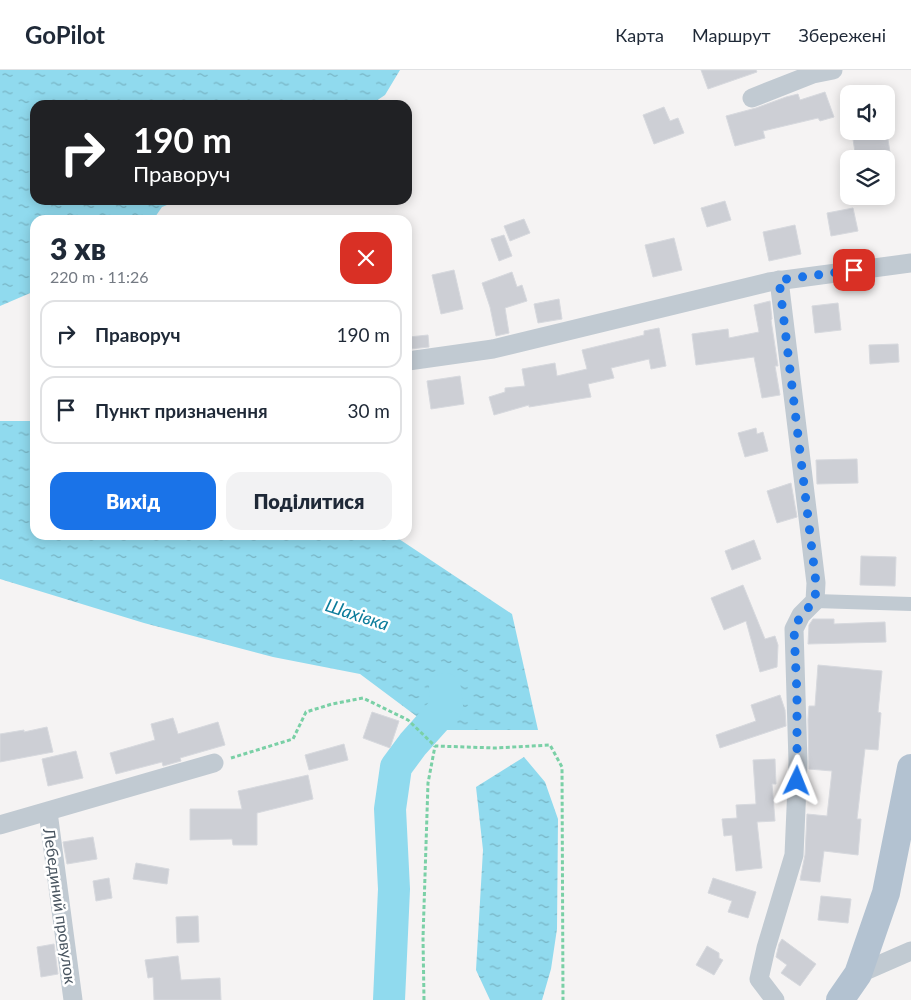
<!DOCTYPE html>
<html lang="uk">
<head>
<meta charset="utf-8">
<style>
  :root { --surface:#fff; --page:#f2f2f3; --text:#1f2937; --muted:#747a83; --line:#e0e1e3; --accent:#1a73e8 }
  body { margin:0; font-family:Lato,sans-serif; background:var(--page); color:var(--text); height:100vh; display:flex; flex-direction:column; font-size:19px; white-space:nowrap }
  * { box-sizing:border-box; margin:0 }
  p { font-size:16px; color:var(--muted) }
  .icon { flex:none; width:28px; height:28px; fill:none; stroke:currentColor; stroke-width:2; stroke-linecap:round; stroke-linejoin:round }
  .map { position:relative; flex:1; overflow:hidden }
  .side { position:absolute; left:30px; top:145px; width:382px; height:325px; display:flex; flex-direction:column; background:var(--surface); border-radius:15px; box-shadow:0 2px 12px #0003 }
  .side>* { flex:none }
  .top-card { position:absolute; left:30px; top:30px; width:382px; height:105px; border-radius:15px; box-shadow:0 2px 12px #0003; background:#202124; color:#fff; overflow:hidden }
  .tools { position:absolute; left:840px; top:15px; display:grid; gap:10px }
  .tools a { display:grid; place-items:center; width:55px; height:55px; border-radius:10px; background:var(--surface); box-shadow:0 2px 12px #0003; font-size:25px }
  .pin { position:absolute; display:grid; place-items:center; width:42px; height:42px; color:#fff; margin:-21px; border-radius:10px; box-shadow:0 2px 8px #0006 }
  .me { position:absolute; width:55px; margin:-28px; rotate:2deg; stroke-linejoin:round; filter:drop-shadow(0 0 4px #0008) }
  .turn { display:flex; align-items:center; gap:18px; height:105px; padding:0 20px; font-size:22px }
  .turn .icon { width:65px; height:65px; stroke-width:2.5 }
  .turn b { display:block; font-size:35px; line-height:42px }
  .round { display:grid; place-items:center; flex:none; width:52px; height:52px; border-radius:15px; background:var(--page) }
  .headline { display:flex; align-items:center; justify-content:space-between; height:85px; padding:0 20px }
  h1 { font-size:30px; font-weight:800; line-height:38px }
  .cta { display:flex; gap:10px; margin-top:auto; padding:10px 20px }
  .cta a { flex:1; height:58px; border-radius:15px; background:var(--accent); color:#fff; font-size:20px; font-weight:800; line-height:58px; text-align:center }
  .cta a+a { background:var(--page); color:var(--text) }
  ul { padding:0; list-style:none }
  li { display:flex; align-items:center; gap:15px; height:68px; margin:0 10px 8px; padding:0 10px; border:2px solid var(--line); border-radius:15px }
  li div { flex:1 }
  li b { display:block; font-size:19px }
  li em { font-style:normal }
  header { display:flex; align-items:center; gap:30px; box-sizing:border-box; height:70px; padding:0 25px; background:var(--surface); border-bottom:1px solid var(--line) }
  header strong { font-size:24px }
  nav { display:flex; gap:28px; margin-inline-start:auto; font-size:18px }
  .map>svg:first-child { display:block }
</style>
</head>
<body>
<header>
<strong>GoPilot</strong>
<nav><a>Карта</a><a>Маршрут</a><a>Збережені</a></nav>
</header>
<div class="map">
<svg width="911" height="930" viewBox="0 0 911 930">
  <defs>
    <pattern id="water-ripples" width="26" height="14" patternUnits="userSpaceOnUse" patternTransform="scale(1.25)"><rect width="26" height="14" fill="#90daee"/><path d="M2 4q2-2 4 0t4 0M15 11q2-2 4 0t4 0" fill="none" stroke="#78b4c4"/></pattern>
  </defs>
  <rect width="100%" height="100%" fill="#f5f3f3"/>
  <g fill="url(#water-ripples)">
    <path d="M 0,0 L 400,0 L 385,25 L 370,35 L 35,35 L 35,130 L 179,130 L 162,137 L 153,150 L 35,150 L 35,221 L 0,236 Z"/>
    <path d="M 0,351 L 35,351 L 35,465 L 393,465 L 512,544 L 538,660 L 435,660 L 360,604 L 273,587 L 144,553 L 0,509 Z"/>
    <path d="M 524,687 L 545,712 L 558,749 L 557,859 L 551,899 L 542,930 L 490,930 L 476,900 L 483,780 L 476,717 Z"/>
  </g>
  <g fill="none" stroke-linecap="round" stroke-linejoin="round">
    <path stroke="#90daee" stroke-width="32" d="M 389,930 L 394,819 L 390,739 L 396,697 L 413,674 L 447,636 L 445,619"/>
  </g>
  <g fill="#cdcfd5" stroke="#d7d9de">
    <path d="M 701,0 L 756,0 L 757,2 L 708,19 Z"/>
    <path d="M 825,22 L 834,47 L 820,51 L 818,48 L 763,61 L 765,68 L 735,76 L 726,46 L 756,38 L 786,27 L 798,24 L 800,30 Z"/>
    <path d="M 664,37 L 670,51 L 678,48 L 684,63 L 654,74 L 643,45 Z"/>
    <path d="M 887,63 L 891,89 L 856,89 L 853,69 Z"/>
    <path d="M 725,131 L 731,150 L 707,157 L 701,138 Z"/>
    <path d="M 853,138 L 858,161 L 831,166 L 827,143 Z"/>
    <path d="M 524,149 L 530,163 L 510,171 L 504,156 Z"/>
    <path d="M 795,155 L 801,184 L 769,191 L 763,162 Z"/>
    <path d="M 504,165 L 512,186 L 499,191 L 491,169 Z"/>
    <path d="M 674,168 L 682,200 L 653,207 L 645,175 Z"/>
    <path d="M 454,200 L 463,239 L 441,244 L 432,205 Z"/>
    <path d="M 512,202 L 517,217 L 522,215 L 527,231 L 505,238 L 509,263 L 496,266 L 490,237 L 482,213 Z"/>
    <path d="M 559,229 L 562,249 L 538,253 L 534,234 Z"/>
    <path d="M 770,231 L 772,249 L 771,250 L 778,296 L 775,296 L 780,325 L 762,328 L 754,287 L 696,295 L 692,264 L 728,259 L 729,268 L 759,262 L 754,235 Z"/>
    <path d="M 838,233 L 841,260 L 815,263 L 812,236 Z"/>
    <path d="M 659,258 L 666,296 L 651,299 L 649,289 L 611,298 L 614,308 L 588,314 L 591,327 L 529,337 L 529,335 L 494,345 L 489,327 L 505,322 L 505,318 L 525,316 L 522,299 L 555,293 L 557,306 L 587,299 L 582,280 L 644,265 L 644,261 Z"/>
    <path d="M 428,265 L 429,277 L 410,279 L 409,267 Z"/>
    <path d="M 898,274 L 899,292 L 870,294 L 869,275 Z"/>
    <path d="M 460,306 L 464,334 L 431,339 L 427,311 Z"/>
    <path d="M 756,358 L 757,364 L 763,362 L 768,381 L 745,387 L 738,363 Z"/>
    <path d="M 857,389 L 858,413 L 817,414 L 816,390 Z"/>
    <path d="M 791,413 L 797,447 L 777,453 L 767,421 Z"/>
    <path d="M 754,470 L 761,489 L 732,500 L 725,481 Z"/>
    <path d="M 861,486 L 896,487 L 895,516 L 860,515 Z"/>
    <path d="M 743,515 L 765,569 L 775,566 L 778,575 L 777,597 L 760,602 L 746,551 L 724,560 L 711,528 Z"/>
    <path d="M 813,549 L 834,549 L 834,554 L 885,552 L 886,572 L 808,574 L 809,555 Z"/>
    <path d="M 818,595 L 882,601 L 878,642 L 881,643 L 878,680 L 865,679 L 857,749 L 861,749 L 858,785 L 824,781 L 820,812 L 800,810 L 805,785 L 807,744 L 827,746 L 832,701 L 809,699 L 808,650 L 809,636 L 815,636 Z"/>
    <path d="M 780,625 L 785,640 L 786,656 L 720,678 L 716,665 L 756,651 L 751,635 Z"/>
    <path d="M 372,642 L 399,651 L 390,678 L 363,668 Z"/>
    <path d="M 173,648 L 178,664 L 218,652 L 225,675 L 180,688 L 181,691 L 163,696 L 162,692 L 116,704 L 110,683 L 155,670 L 151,654 Z"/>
    <path d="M 47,657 L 53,682 L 0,692 L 0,664 L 24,660 L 24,662 Z"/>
    <path d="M 344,674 L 348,690 L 309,700 L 305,685 Z"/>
    <path d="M 76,681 L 83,708 L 48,716 L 42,689 Z"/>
    <path d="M 775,689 L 776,714 L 772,714 L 775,751 L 757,752 L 762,798 L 736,801 L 732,765 L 724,766 L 722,749 L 737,748 L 736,735 L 756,734 L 753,690 Z"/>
    <path d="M 308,705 L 313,729 L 257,743 L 257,775 L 233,775 L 232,769 L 190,770 L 190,739 L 242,739 L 238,721 Z"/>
    <path d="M 93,767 L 97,789 L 67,794 L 63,772 Z"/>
    <path d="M 136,793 L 169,799 L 167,814 L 133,809 Z"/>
    <path d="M 109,808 L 112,828 L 96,831 L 93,811 Z"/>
    <path d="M 713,808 L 756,822 L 748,848 L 728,842 L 732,831 L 708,823 Z"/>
    <path d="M 821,826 L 851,829 L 848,853 L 818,850 Z"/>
    <path d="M 198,846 L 199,872 L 177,873 L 176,847 Z"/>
    <path d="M 782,869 L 816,894 L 800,916 L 781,903 L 787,895 L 776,887 L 779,874 Z"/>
    <path d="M 54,874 L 58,904 L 41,907 L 37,877 Z"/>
    <path d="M 707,876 L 719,883 L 719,888 L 723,890 L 714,905 L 696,895 Z"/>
    <path d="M 178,886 L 181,910 L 220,908 L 221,930 L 154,930 L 153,907 L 148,908 L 145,890 Z"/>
  </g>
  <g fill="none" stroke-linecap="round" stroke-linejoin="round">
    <g stroke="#7ad0a6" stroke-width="3" stroke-dasharray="4 2.5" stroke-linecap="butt">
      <path d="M 231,688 L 293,669 L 306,642 L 332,634 L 363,628 L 408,650 L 435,676 L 496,678 L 550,675 L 562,697 L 563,930"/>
      <path d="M 424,930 L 423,868 L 428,713 L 435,676"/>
    </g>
    <path stroke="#c1cad2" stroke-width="14" d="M 815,531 L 911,534"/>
    <g stroke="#c1cad2" stroke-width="19">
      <path d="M 752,28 L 813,4 L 833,0"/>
      <path d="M 408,291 L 493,279 L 769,212 L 911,193"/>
      <path d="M 48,742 L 73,930"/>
      <path d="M 0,755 L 214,693"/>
      <path d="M 858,904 L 911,881"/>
      <path d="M 775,930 L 759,909 L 766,878 L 794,785 L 798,692 L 794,559 L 801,545 L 815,531 L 816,513 L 779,210"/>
    </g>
    <path stroke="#b3c2d1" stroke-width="28" d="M 840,930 L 858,904 L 886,823 L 911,698"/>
  </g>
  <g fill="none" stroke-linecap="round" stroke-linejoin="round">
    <path stroke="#1a73e8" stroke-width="9" stroke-dasharray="0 16.2" d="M 797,711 L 797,624 L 794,559 L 801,545 L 815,531 L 816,513 L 779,210 L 854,200"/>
  </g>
  <g text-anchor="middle" stroke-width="5" stroke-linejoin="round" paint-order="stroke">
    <g font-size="16" fill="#4a5661" stroke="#fff">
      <text transform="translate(60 836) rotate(82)" y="6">Лебединий провулок</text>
    </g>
    <g font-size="18" font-style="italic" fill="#0c7c9b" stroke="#fff">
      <text transform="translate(357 545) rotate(18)" y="6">Шахівка</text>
    </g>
  </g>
</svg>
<div class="tools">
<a><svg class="icon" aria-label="sound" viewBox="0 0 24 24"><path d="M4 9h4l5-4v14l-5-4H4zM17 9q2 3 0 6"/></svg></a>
<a><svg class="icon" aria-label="layers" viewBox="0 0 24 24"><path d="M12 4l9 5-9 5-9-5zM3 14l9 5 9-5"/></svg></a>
</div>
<div class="pin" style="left:854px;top:200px;background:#d93025"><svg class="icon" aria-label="arrive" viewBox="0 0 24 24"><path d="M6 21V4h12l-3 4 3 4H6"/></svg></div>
<svg class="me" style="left:797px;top:711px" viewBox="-20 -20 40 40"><path d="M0-17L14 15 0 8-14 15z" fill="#1a73e8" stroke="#fff" stroke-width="4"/></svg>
<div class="top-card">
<div class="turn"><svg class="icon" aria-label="right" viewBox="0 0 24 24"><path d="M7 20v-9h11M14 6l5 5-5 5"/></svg><div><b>190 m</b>Праворуч</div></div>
</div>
<section class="side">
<div class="headline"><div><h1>3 хв</h1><p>220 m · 11:26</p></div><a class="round" style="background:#d93025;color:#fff"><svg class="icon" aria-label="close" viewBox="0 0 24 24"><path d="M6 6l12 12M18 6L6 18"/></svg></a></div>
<ul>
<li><svg class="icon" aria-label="right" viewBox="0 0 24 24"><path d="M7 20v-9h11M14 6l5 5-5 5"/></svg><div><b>Праворуч</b></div><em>190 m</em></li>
<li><svg class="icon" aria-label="arrive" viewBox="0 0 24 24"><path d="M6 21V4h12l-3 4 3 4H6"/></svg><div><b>Пункт призначення</b></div><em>30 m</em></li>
</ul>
<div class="cta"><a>Вихід</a><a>Поділитися</a></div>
</section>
</div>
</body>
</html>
